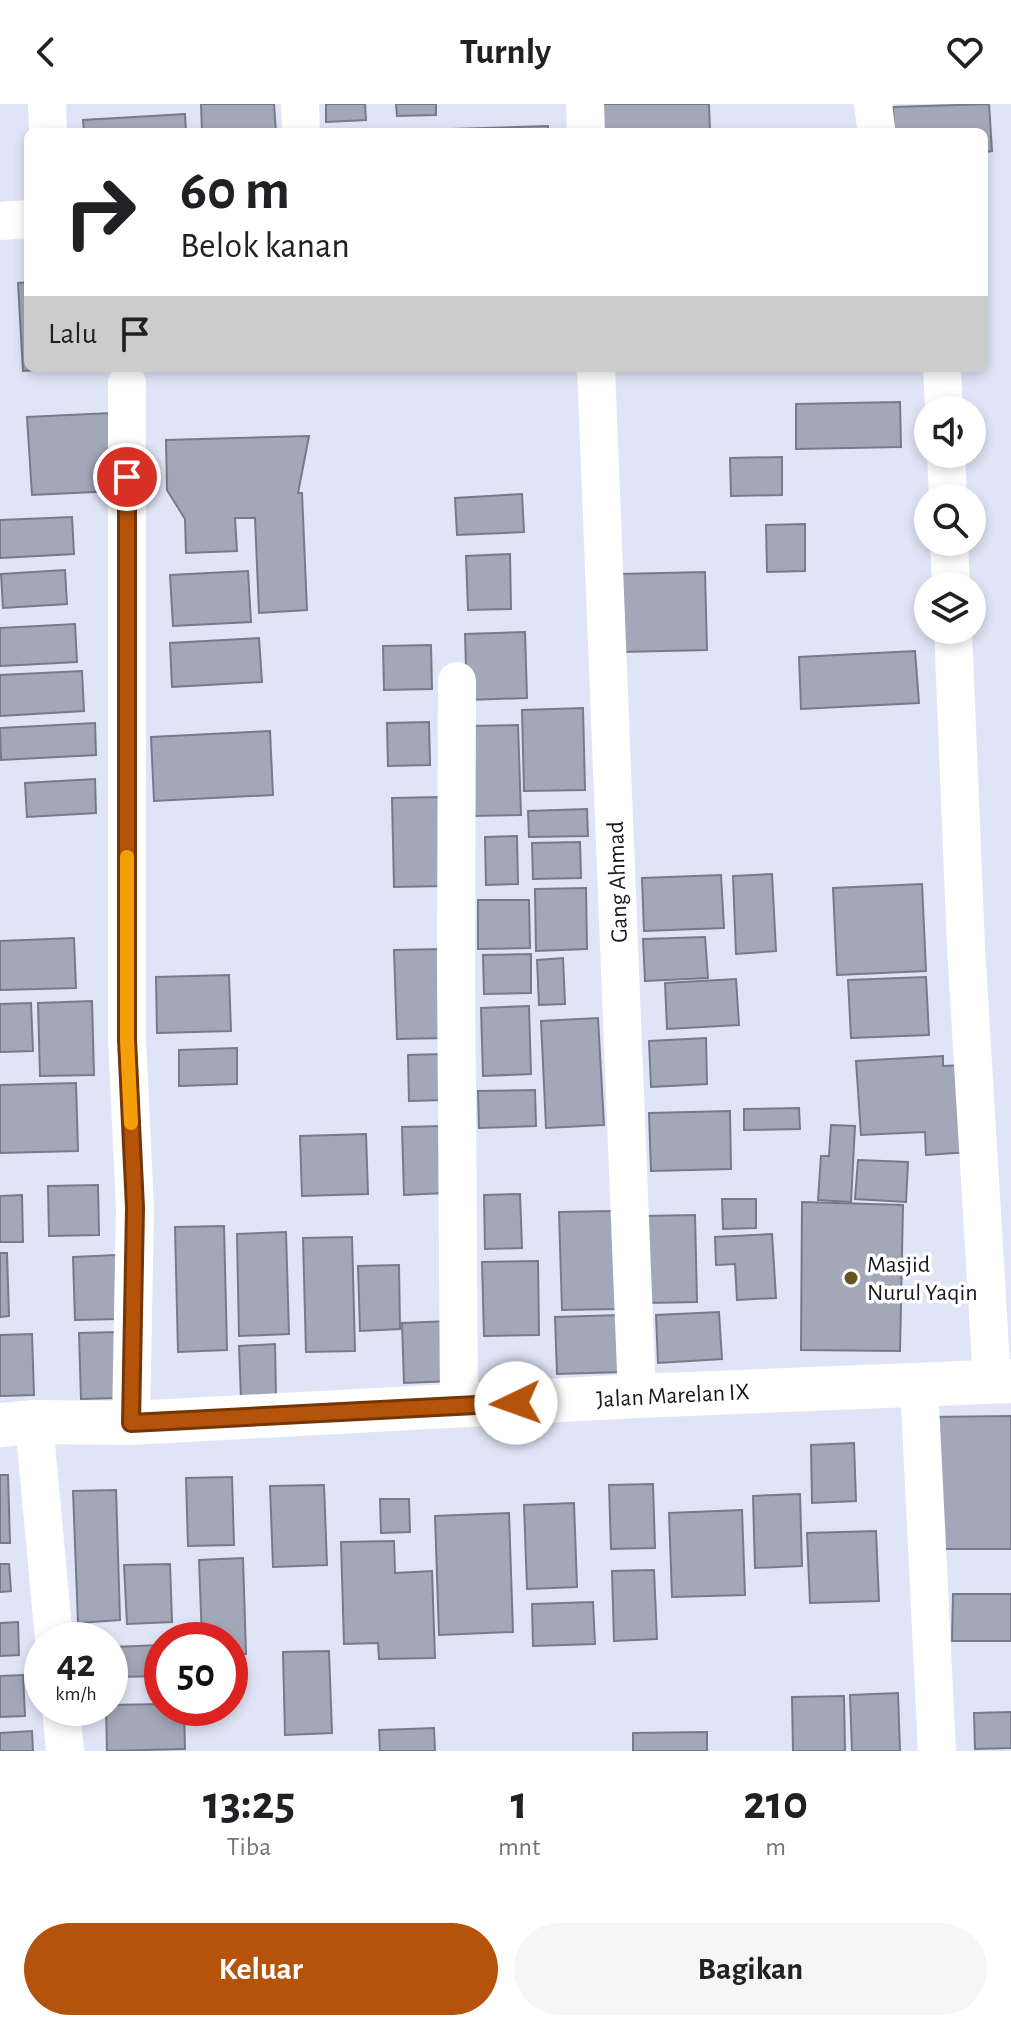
<!DOCTYPE html>
<html lang="id">
<head>
<meta charset="utf-8">
<style>
  :root { --surface:#fff; --page:#f6f6f6; --text:#202124; --muted:#757577; --accent:#b45309 }
  body { margin:0; font-family:"Alegreya Sans",sans-serif; background:var(--page); color:var(--text); height:100vh; display:flex; flex-direction:column; font-size:30px; white-space:nowrap }
  * { box-sizing:border-box; margin:0 }
  p { font-size:26px; color:var(--muted) }
  .icon { flex:none; width:44px; height:44px; fill:none; stroke:currentColor; stroke-width:2; stroke-linecap:round; stroke-linejoin:round }
  .map { position:relative; height:1647px; overflow:hidden }
  .side { display:flex; flex-direction:column; background:var(--surface); flex:1 }
  .side>* { flex:none }
  .top-card { position:absolute; left:24px; top:24px; width:964px; height:244px; border-radius:12px; box-shadow:0 4px 12px #0003; background:#fff; color:var(--text); overflow:hidden }
  .fabs { position:absolute; left:914px; top:292px; display:grid; gap:16px }
  .fabs a { display:grid; place-items:center; width:72px; height:72px; border-radius:50%; background:var(--surface); box-shadow:0 4px 12px #0003; font-size:40px }
  .speed { position:absolute; left:24px; top:1518px; display:flex; gap:16px; font-size:40px; font-weight:700; text-align:center }
  .speed>* { display:grid; place-content:center; width:104px; height:104px; border-radius:50%; background:var(--surface); box-shadow:0 4px 12px #0003; line-height:1 }
  .speed small { font-size:20px; font-weight:400 }
  .speed .limit { border:12px solid #d22; background:#fff; color:#111 }
  .pin { position:absolute; display:grid; place-items:center; width:68px; height:68px; color:#fff; margin:-34px; border:4px solid #fff; border-radius:50%; box-shadow:0 2px 8px #0007 }
  .me { position:absolute; width:88px; margin:-44px; rotate:267deg; stroke-linejoin:round; filter:drop-shadow(0 0 6px #0008) }
  .turn { display:flex; align-items:center; gap:28px; height:168px; padding:0 24px; font-size:36px }
  .turn .icon { width:104px; height:104px; stroke-width:2.5 }
  .turn b { display:block; font-size:56px; line-height:68px }
  .then { display:flex; align-items:center; height:76px; padding:0 24px; background:#0003; gap:16px; font-size:30px }
  .eta { display:flex; justify-content:space-evenly; align-items:center; height:136px; text-align:center }
  .eta b { font-size:48px; font-weight:700; line-height:56px }
  .action { display:flex; gap:16px; margin-top:auto; padding:16px 24px }
  .action a { flex:1; height:92px; border-radius:48px; background:var(--accent); color:#fff; font-size:32px; font-weight:700; line-height:92px; text-align:center }
  .action a+a { background:var(--page); color:var(--text) }
  header { display:flex; justify-content:space-between; align-items:center; height:104px; padding:0 24px; background:var(--surface); font-size:36px; font-weight:700 }
  .map>svg:first-child { display:block }
</style>
</head>
<body>
<header><svg class="icon" aria-label="back" viewBox="0 0 24 24"><path d="M15 5l-7 7 7 7"/></svg>Turnly<svg class="icon" aria-label="heart" viewBox="0 0 24 24"><path d="M12 20l-8-8c-3-5 5-10 8-4 3-6 11-1 8 4z"/></svg></header>
<div class="map">
<svg width="1011" height="1647" viewBox="0 0 1011 1647">
  <rect width="100%" height="100%" fill="#dfe5f6"/>
  <g fill="#a3a8b8" stroke="#767a89" stroke-width="2">
    <path d="M 201,0 L 274,0 L 276,28 L 202,28 Z"/>
    <path d="M 326,0 L 365,0 L 366,16 L 326,18 Z"/>
    <path d="M 396,0 L 436,0 L 436,11 L 397,12 Z"/>
    <path d="M 598,0 L 709,0 L 710,28 L 600,28 Z"/>
    <path d="M 989,0 L 992,47 L 984,48 L 984,28 L 894,28 L 893,3 Z"/>
    <path d="M 185,10 L 186,28 L 84,28 L 83,16 Z"/>
    <path d="M 548,22 L 548,28 L 452,28 L 452,25 Z"/>
    <path d="M 28,178 L 28,264 L 63,265 L 23,267 L 18,179 Z"/>
    <path d="M 900,298 L 901,343 L 796,345 L 796,300 Z"/>
    <path d="M 111,309 L 115,387 L 32,391 L 27,313 Z"/>
    <path d="M 309,332 L 298,389 L 302,389 L 307,506 L 259,509 L 255,414 L 235,414 L 237,447 L 186,449 L 185,415 L 167,386 L 166,336 Z"/>
    <path d="M 782,353 L 782,391 L 731,392 L 730,354 Z"/>
    <path d="M 522,390 L 524,428 L 457,431 L 455,394 Z"/>
    <path d="M 72,413 L 74,450 L 0,454 L 0,416 Z"/>
    <path d="M 805,420 L 805,467 L 767,468 L 766,421 Z"/>
    <path d="M 510,450 L 511,505 L 468,506 L 466,452 Z"/>
    <path d="M 65,466 L 67,500 L 3,504 L 1,470 Z"/>
    <path d="M 248,467 L 251,518 L 173,522 L 170,471 Z"/>
    <path d="M 705,468 L 707,546 L 621,548 L 619,470 Z"/>
    <path d="M 75,520 L 77,558 L 0,562 L 0,524 Z"/>
    <path d="M 525,528 L 527,594 L 467,596 L 465,530 Z"/>
    <path d="M 259,534 L 262,578 L 172,583 L 170,539 Z"/>
    <path d="M 431,541 L 432,585 L 384,586 L 383,542 Z"/>
    <path d="M 915,547 L 919,599 L 801,605 L 799,553 Z"/>
    <path d="M 82,567 L 84,607 L 0,612 L 0,571 Z"/>
    <path d="M 583,604 L 585,686 L 524,687 L 522,606 Z"/>
    <path d="M 429,618 L 430,661 L 388,662 L 387,619 Z"/>
    <path d="M 95,619 L 96,651 L 1,656 L 0,624 Z"/>
    <path d="M 518,621 L 521,711 L 470,712 L 467,622 Z"/>
    <path d="M 270,627 L 273,691 L 154,697 L 151,633 Z"/>
    <path d="M 95,675 L 96,709 L 27,713 L 25,679 Z"/>
    <path d="M 441,693 L 444,782 L 394,783 L 392,694 Z"/>
    <path d="M 587,705 L 588,732 L 529,733 L 528,707 Z"/>
    <path d="M 517,732 L 518,780 L 486,781 L 485,733 Z"/>
    <path d="M 580,738 L 581,774 L 533,775 L 532,739 Z"/>
    <path d="M 772,770 L 776,847 L 736,850 L 733,772 Z"/>
    <path d="M 721,771 L 724,824 L 644,827 L 642,774 Z"/>
    <path d="M 922,780 L 926,867 L 837,871 L 833,784 Z"/>
    <path d="M 586,784 L 587,845 L 536,847 L 535,785 Z"/>
    <path d="M 478,796 L 529,796 L 530,844 L 478,845 Z"/>
    <path d="M 705,833 L 708,874 L 645,877 L 643,835 Z"/>
    <path d="M 74,834 L 76,884 L 0,886 L 0,837 Z"/>
    <path d="M 443,845 L 445,934 L 397,935 L 394,846 Z"/>
    <path d="M 531,850 L 531,889 L 484,890 L 483,851 Z"/>
    <path d="M 563,854 L 565,900 L 539,901 L 537,856 Z"/>
    <path d="M 229,871 L 231,927 L 157,929 L 156,873 Z"/>
    <path d="M 926,873 L 929,931 L 851,934 L 848,876 Z"/>
    <path d="M 736,875 L 739,921 L 667,925 L 665,879 Z"/>
    <path d="M 92,897 L 94,971 L 40,972 L 38,899 Z"/>
    <path d="M 31,899 L 33,947 L 0,948 L 0,900 Z"/>
    <path d="M 529,902 L 531,970 L 483,972 L 481,904 Z"/>
    <path d="M 598,914 L 604,1021 L 546,1024 L 541,917 Z"/>
    <path d="M 706,934 L 707,980 L 651,983 L 649,937 Z"/>
    <path d="M 237,944 L 237,980 L 179,982 L 179,946 Z"/>
    <path d="M 443,950 L 444,996 L 409,997 L 408,951 Z"/>
    <path d="M 943,952 L 943,962 L 965,961 L 970,1048 L 926,1051 L 925,1028 L 861,1031 L 856,957 Z"/>
    <path d="M 76,979 L 78,1047 L 0,1049 L 0,981 Z"/>
    <path d="M 535,986 L 536,1022 L 479,1024 L 478,987 Z"/>
    <path d="M 799,1004 L 800,1025 L 744,1026 L 744,1005 Z"/>
    <path d="M 730,1007 L 731,1065 L 651,1067 L 649,1009 Z"/>
    <path d="M 831,1021 L 855,1022 L 851,1098 L 818,1096 L 821,1052 L 829,1052 Z"/>
    <path d="M 443,1022 L 445,1089 L 404,1091 L 402,1023 Z"/>
    <path d="M 366,1030 L 368,1090 L 302,1092 L 300,1032 Z"/>
    <path d="M 858,1056 L 908,1058 L 906,1098 L 855,1095 Z"/>
    <path d="M 98,1081 L 99,1131 L 49,1132 L 48,1082 Z"/>
    <path d="M 520,1090 L 522,1144 L 485,1145 L 484,1091 Z"/>
    <path d="M 22,1091 L 23,1138 L 0,1138 L 0,1092 Z"/>
    <path d="M 722,1095 L 756,1095 L 756,1124 L 723,1125 Z"/>
    <path d="M 802,1098 L 903,1101 L 900,1247 L 801,1246 Z"/>
    <path d="M 613,1107 L 616,1205 L 562,1206 L 559,1108 Z"/>
    <path d="M 695,1111 L 697,1198 L 647,1199 L 644,1112 Z"/>
    <path d="M 224,1122 L 227,1246 L 178,1248 L 175,1123 Z"/>
    <path d="M 286,1128 L 289,1230 L 239,1232 L 237,1130 Z"/>
    <path d="M 772,1130 L 776,1194 L 737,1196 L 735,1160 L 716,1161 L 715,1133 Z"/>
    <path d="M 352,1133 L 355,1247 L 306,1248 L 303,1134 Z"/>
    <path d="M 0,1149 L 7,1149 L 9,1212 L 0,1213 Z"/>
    <path d="M 117,1151 L 119,1215 L 75,1216 L 73,1153 Z"/>
    <path d="M 538,1157 L 539,1231 L 484,1232 L 482,1158 Z"/>
    <path d="M 399,1161 L 400,1225 L 360,1227 L 358,1162 Z"/>
    <path d="M 719,1208 L 722,1255 L 658,1259 L 656,1211 Z"/>
    <path d="M 621,1211 L 623,1268 L 557,1270 L 555,1213 Z"/>
    <path d="M 450,1217 L 452,1277 L 404,1279 L 402,1219 Z"/>
    <path d="M 118,1228 L 120,1294 L 81,1295 L 79,1229 Z"/>
    <path d="M 32,1230 L 34,1291 L 0,1292 L 0,1231 Z"/>
    <path d="M 275,1240 L 276,1294 L 241,1295 L 239,1242 Z"/>
    <path d="M 1011,1312 L 1011,1445 L 939,1445 L 929,1313 Z"/>
    <path d="M 854,1339 L 856,1397 L 812,1399 L 811,1341 Z"/>
    <path d="M 0,1371 L 8,1371 L 10,1439 L 0,1439 Z"/>
    <path d="M 232,1373 L 234,1441 L 188,1442 L 186,1374 Z"/>
    <path d="M 653,1380 L 655,1444 L 611,1445 L 609,1381 Z"/>
    <path d="M 324,1381 L 327,1461 L 273,1463 L 270,1382 Z"/>
    <path d="M 116,1386 L 120,1516 L 78,1519 L 73,1387 Z"/>
    <path d="M 800,1390 L 802,1462 L 755,1464 L 753,1392 Z"/>
    <path d="M 380,1395 L 409,1395 L 410,1428 L 381,1429 Z"/>
    <path d="M 574,1399 L 577,1483 L 527,1485 L 524,1401 Z"/>
    <path d="M 742,1406 L 745,1491 L 672,1493 L 669,1409 Z"/>
    <path d="M 509,1409 L 513,1528 L 439,1531 L 435,1412 Z"/>
    <path d="M 876,1427 L 879,1497 L 810,1499 L 807,1429 Z"/>
    <path d="M 394,1437 L 395,1469 L 432,1467 L 435,1554 L 379,1555 L 378,1539 L 344,1540 L 341,1438 Z"/>
    <path d="M 243,1454 L 246,1550 L 230,1551 L 230,1536 L 202,1536 L 199,1456 Z"/>
    <path d="M 0,1460 L 9,1460 L 11,1487 L 0,1488 Z"/>
    <path d="M 170,1460 L 172,1518 L 127,1520 L 124,1461 Z"/>
    <path d="M 654,1466 L 657,1535 L 614,1537 L 612,1467 Z"/>
    <path d="M 953,1490 L 1011,1490 L 1011,1537 L 952,1537 Z"/>
    <path d="M 593,1498 L 595,1540 L 533,1542 L 532,1500 Z"/>
    <path d="M 18,1518 L 19,1551 L 0,1552 L 0,1519 Z"/>
    <path d="M 162,1541 L 162,1572 L 115,1573 L 113,1543 Z"/>
    <path d="M 329,1547 L 332,1629 L 285,1631 L 283,1548 Z"/>
    <path d="M 23,1571 L 25,1612 L 0,1613 L 0,1572 Z"/>
    <path d="M 898,1589 L 900,1647 L 852,1647 L 850,1591 Z"/>
    <path d="M 844,1592 L 845,1647 L 793,1647 L 792,1593 Z"/>
    <path d="M 162,1600 L 162,1604 L 184,1604 L 185,1645 L 107,1647 L 106,1604 L 110,1604 L 110,1601 Z"/>
    <path d="M 1011,1608 L 1011,1644 L 975,1645 L 974,1609 Z"/>
    <path d="M 434,1624 L 435,1647 L 380,1647 L 379,1626 Z"/>
    <path d="M 32,1627 L 33,1647 L 0,1647 L 0,1629 Z"/>
    <path d="M 707,1628 L 707,1647 L 633,1647 L 633,1629 Z"/>
  </g>
  <g fill="none" stroke-linecap="round" stroke-linejoin="round">
    <g stroke="#fff" stroke-width="38">
      <path d="M 47,0 L 48,28"/>
      <path d="M 300,0 L 301,28"/>
      <path d="M 585,0 L 586,28"/>
      <path d="M 873,0 L 876,24"/>
      <path d="M 0,117 L 28,115"/>
      <path d="M 596,264 L 637,1292"/>
      <path d="M 942,264 L 944,306"/>
      <path d="M 127,279 L 127,935 L 135,1104 L 131,1319"/>
      <path d="M 946,350 L 948,394"/>
      <path d="M 949,438 L 951,482"/>
      <path d="M 953,526 L 966,843 L 992,1277"/>
      <path d="M 457,577 L 456,859 L 459,1302"/>
      <path d="M 919,1280 L 937,1647"/>
      <path d="M 34,1318 L 54,1536"/>
      <path d="M 61,1604 L 65,1647"/>
    </g>
    <path stroke="#fff" stroke-width="44" d="M 0,1321 L 34,1318 L 131,1319 L 637,1292 L 1011,1277"/>
  </g>
  <g fill="none" stroke-linecap="round" stroke-linejoin="round">
    <defs>
      <path id="route" d="M 127,373 L 127,935 L 135,1104 L 131,1319 L 516,1299"/>
    </defs>
    <use href="#route" stroke="#753606" stroke-width="20"/>
    <use href="#route" stroke="#b45309" stroke-width="14"/>
    <path stroke="#f59e0b" stroke-width="14" d="M 127,753 L 127,935 L 131,1019"/>
  </g>
  <circle fill="#685423" stroke="#fff" stroke-width="3" cx="851" cy="1174" r="8"/>
  <g text-anchor="middle" stroke-width="7" stroke-linejoin="round" paint-order="stroke">
    <g font-size="24" fill="#17191f" stroke="#fff">
      <text transform="translate(617 778) rotate(-92)" y="8">Gang Ahmad</text>
      <text transform="translate(673 1291) rotate(-3)" y="8">Jalan Marelan IX</text>
    </g>
    <g font-size="24" fill="#17191f" stroke="#fff" text-anchor="start">
      <text x="867" y="1168">Masjid<tspan x="867" dy="28">Nurul Yaqin</tspan></text>
    </g>
  </g>
</svg>
<div class="fabs">
<a><svg class="icon" aria-label="sound" viewBox="0 0 24 24"><path d="M4 9h4l5-4v14l-5-4H4zM17 9q2 3 0 6"/></svg></a>
<a><svg class="icon" aria-label="search" viewBox="0 0 24 24"><circle cx="10" cy="10" r="6"/><path d="M15 15l6 6"/></svg></a>
<a><svg class="icon" aria-label="layers" viewBox="0 0 24 24"><path d="M12 4l9 5-9 5-9-5zM3 14l9 5 9-5"/></svg></a>
</div>
<div class="speed"><div>42<small>km/h</small></div><div class="limit">50</div></div>
<div class="pin" style="left:127px;top:373px;background:#d93025"><svg class="icon" aria-label="arrive" viewBox="0 0 24 24"><path d="M6 21V4h12l-3 4 3 4H6"/></svg></div>
<svg class="me" style="left:516px;top:1299px" viewBox="-20 -20 40 40"><circle r="19" fill="#fff"/><path d="M0-13L10 11 0 6-10 11z" fill="#b45309"/></svg>
<div class="top-card">
<div class="turn"><svg class="icon" aria-label="right" viewBox="0 0 24 24"><path d="M7 20v-9h11M14 6l5 5-5 5"/></svg><div><b>60 m</b>Belok kanan</div></div>
<div class="then">Lalu<svg class="icon" aria-label="arrive" viewBox="0 0 24 24"><path d="M6 21V4h12l-3 4 3 4H6"/></svg></div>
</div>
</div>
<section class="side">
<div class="eta">
<div><b>13:25</b><p>Tiba</p></div>
<div><b>1</b><p>mnt</p></div>
<div><b>210</b><p>m</p></div>
</div>
<div class="action"><a>Keluar</a><a>Bagikan</a></div>
</section>
</body>
</html>
